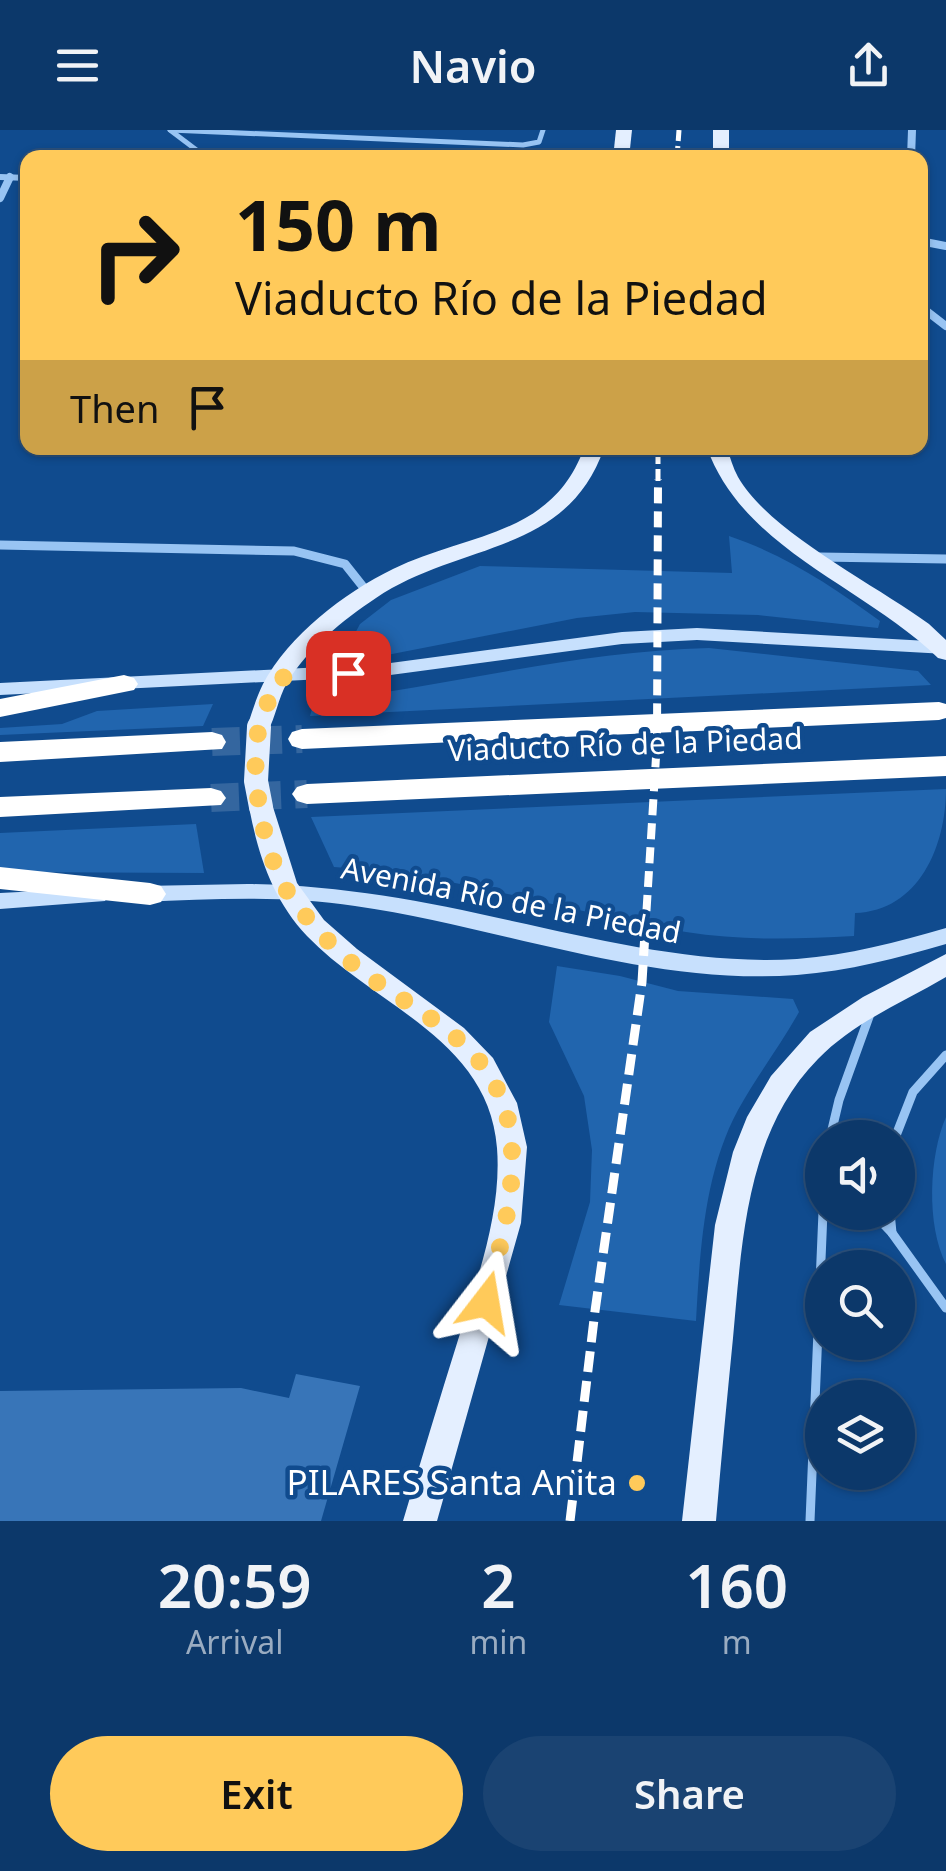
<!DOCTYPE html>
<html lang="en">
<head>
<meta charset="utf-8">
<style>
  :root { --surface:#0c386a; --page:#1a4372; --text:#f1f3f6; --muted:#9aacc1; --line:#2c527e; --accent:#ffca5a }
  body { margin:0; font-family:"Noto Sans",sans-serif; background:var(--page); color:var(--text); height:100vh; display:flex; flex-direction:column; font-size:38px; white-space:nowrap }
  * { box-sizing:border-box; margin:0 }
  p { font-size:32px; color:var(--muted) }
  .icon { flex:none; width:55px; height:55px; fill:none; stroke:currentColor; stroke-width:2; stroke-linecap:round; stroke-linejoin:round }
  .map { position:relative; height:1391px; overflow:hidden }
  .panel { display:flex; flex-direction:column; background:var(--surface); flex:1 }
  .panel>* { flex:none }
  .top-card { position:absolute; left:20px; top:20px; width:908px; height:305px; border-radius:20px; box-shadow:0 2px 8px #0004,0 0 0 2px var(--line); background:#ffca5a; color:#111; overflow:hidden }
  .controls { position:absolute; left:805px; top:990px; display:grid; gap:20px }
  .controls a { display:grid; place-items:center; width:110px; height:110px; border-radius:50%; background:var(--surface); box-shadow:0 2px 8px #0004,0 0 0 2px var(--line); font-size:50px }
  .pin { position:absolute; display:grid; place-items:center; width:85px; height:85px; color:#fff; margin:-42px; border-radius:20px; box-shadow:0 5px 15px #0006 }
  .me { position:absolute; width:110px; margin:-55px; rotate:14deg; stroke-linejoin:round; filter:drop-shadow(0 0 8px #0008) }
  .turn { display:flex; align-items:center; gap:35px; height:210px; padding:0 50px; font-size:45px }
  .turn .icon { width:130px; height:130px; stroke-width:2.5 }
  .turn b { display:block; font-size:70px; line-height:85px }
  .then { display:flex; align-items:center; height:95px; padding:0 50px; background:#0003; gap:20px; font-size:38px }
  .eta { display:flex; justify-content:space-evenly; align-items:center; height:170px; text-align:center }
  .eta b { font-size:60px; font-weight:600; line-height:70px }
  .action { display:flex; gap:20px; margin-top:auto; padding:20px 50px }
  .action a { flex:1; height:115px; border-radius:60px; background:var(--accent); color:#111; font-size:40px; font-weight:600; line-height:115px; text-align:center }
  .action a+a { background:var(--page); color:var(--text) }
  header { display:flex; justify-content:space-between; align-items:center; height:130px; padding:0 50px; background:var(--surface); font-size:45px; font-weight:600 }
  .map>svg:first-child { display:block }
</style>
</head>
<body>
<header><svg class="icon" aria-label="menu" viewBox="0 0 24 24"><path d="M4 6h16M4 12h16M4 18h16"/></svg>Navio<svg class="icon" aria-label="share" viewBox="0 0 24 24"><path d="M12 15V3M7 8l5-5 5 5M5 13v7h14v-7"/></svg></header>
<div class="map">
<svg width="946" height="1391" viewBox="0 0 946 1391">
  <rect width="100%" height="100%" fill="#104b8e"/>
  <g fill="#2165ae">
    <path d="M 729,406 C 785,425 832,456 880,491 L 878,498 L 758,485 L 635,482 L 577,488 L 387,525 L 363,528 L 352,520 L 352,509 L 360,494 L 391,470 L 480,436 L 732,443 Z"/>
    <path d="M 709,518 L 918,541 L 931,555 L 310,586 L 314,572 C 447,557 575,521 709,518 Z"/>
    <path d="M 213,574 L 203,596 L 0,605 L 0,598 L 62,594 L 97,581 Z"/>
    <path d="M 946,659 C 946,716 919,781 855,783 L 854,806 C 798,809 742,811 686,802 C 567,782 455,744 334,737 L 311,687 Z"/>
    <path d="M 196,694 L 204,743 L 0,742 L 0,703 Z"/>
    <path d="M 557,836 L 620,846 L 678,861 L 793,869 L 799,882 C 780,916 756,947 738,980 C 704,1043 700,1121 696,1191 L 559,1175 L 590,1072 L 592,1020 L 584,966 L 549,892 Z"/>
    <path d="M 946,987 L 946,1134 C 926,1096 929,1025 946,987 Z"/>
  </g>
  <path fill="#3875b8" d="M 296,1244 L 360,1256 L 321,1391 L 0,1391 L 0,1261 L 241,1258 L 289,1268 Z"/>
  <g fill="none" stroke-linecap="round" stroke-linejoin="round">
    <g stroke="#34669f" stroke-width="28" stroke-dasharray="28 14" stroke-linecap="butt">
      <path d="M 212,612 L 302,609"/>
      <path d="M 211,668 L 307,664"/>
    </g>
    <g stroke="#98c4f3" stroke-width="5">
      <path d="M 170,0 L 523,15 L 539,12 L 543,0"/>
      <path d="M 170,0 L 207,28"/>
    </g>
    <g stroke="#98c4f3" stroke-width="9">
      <path d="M 830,1008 L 839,970 L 870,884"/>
      <path d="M 895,1008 L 913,962 L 946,925"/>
      <path d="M 872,1082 L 892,1103 L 946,1178"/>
      <path d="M 890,1082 L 892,1103"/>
      <path d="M 810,1391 L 823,1082"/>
    </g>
    <g stroke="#98c4f3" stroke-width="8">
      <path d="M 911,28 L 912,0"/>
      <path d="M 0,68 L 10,47"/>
      <path d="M 920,111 L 946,116"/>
      <path d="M 920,176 L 946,196"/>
    </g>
    <g stroke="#98c4f3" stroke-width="9">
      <path d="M 0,415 L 294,421 L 345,434 L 368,463"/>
      <path d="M 820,427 L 946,429"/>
    </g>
    <path fill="#98c4f3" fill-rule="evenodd" d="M 0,44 L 28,45 L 28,51 L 0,50 Z"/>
    <g fill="#c7e0fd" fill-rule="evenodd">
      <path d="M 697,498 L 946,512 L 946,524 L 697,510 L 622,514 L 383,546 L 0,565 L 0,553 L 383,534 L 622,502 Z"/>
      <path d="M 248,754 C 338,755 424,771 512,791 C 604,811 702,835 797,829 C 849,825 897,812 946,798 L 946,814 C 897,828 849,841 797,845 C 648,856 501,797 355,776 C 285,765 213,769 142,772 L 135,769 L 132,764 L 135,759 L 142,756 Z"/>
      <path d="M 98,758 L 105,761 L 108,766 L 105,771 L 0,779 L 0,763 Z"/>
    </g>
    <g fill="#e4efff" fill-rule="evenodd">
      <path d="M 616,0 L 632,0 L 629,28 L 613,28 Z"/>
      <rect x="713" y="0" width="16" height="28"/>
      <path d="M 584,318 L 604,318 C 567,426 458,412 376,468 C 343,490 307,519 287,553 C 278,568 276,587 267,603 L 251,603 L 247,597 C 252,583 256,568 263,554 C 289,505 344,463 393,439 C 467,403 552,407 584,318 Z"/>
      <path d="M 707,318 L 727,318 C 730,327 733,338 738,347 C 769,402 876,455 929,494 L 946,510 L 946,530 L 938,528 C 864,456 744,420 707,318 Z"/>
      <path d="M 261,668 L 273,677 L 297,753 L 324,790 L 357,819 L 464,898 L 493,928 L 517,973 L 527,1017 L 521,1093 L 437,1391 L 403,1391 C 421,1331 439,1270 458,1210 C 477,1150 502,1082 497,1018 C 489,909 373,875 307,806 C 273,770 258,725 249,677 Z"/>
      <path d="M 946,824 L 946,847 C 902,873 854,892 818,929 C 746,1002 742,1112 733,1208 C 727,1269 721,1330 716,1391 L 682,1391 L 715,1095 L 733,1022 L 747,987 L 771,946 L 810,902 L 863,867 Z"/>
    </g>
    <g fill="#fff" fill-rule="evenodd">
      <path d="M 124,545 L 134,548 L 138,554 L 134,560 L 0,587 L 0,569 Z"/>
      <path d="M 939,572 L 946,574 L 946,588 L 939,590 L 302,619 L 292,616 L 288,609 L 292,602 L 302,599 Z"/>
      <path d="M 212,602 L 222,605 L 226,612 L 222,619 L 0,632 L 0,612 Z"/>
      <path d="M 946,626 L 946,646 L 307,674 L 297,671 L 292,664 L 297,657 L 307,654 Z"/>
      <path d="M 211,658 L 221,661 L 226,668 L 221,675 L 0,687 L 0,667 Z"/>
      <path d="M 0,737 L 150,753 L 161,756 L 166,764 L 161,772 L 150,775 L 0,759 Z"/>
    </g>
    <g stroke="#fff" stroke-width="5" stroke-dasharray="12 5" stroke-linecap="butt">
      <path d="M 677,28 L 679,0"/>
      <path d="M 658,351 L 658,318"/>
    </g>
    <path stroke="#fff" stroke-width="8" stroke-dasharray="16 8" stroke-linecap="butt" d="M 645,805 L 657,611 L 658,349"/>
    <path stroke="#fff" stroke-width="9" stroke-dasharray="21 9" stroke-linecap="butt" d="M 570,1391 L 595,1181 L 642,852 L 645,803"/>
    <path stroke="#e4efff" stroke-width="24" d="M 259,597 L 256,651 L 261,677"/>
  </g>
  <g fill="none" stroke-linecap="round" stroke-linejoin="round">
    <path stroke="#ffca5a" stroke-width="18" stroke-dasharray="0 32.4" d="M 348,543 L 278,548 C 272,564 263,581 259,598 C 248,642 264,729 291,767 C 312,796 341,827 371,848 C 421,884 478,909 502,970 C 526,1033 502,1109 486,1172"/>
  </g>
  <circle fill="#ffca5a" stroke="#104b8e" stroke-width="4" cx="637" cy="1353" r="10"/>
  <g text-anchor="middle" stroke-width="9" stroke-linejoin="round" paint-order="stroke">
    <g font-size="30" fill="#fff" stroke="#104b8e">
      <text transform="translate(625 615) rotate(-2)" y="10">Viaducto Río de la Piedad</text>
      <text transform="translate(511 771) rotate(11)" y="10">Avenida Río de la Piedad</text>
    </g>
    <g font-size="35" fill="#fff" stroke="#104b8e" text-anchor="end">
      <text x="617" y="1365">PILARES Santa Anita</text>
    </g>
  </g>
</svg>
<div class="controls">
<a><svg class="icon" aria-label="sound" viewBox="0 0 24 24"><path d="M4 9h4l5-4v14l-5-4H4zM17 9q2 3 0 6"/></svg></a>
<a><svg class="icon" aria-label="search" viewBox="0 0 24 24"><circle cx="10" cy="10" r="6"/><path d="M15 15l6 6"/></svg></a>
<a><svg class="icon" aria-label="layers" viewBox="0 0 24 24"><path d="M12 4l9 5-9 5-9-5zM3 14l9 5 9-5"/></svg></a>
</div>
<div class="pin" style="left:348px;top:543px;background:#d93025"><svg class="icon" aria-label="arrive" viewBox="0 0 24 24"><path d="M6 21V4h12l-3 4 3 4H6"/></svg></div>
<svg class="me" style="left:486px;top:1172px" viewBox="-20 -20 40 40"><path d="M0-17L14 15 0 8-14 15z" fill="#ffca5a" stroke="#fff" stroke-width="4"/></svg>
<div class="top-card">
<div class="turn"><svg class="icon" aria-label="right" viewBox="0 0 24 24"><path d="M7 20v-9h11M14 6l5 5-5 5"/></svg><div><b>150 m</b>Viaducto Río de la Piedad</div></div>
<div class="then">Then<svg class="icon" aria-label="arrive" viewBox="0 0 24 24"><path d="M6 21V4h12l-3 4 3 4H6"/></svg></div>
</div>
</div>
<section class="panel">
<div class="eta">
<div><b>20:59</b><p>Arrival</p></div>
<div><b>2</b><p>min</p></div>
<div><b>160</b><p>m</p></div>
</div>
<div class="action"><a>Exit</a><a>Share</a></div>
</section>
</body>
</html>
